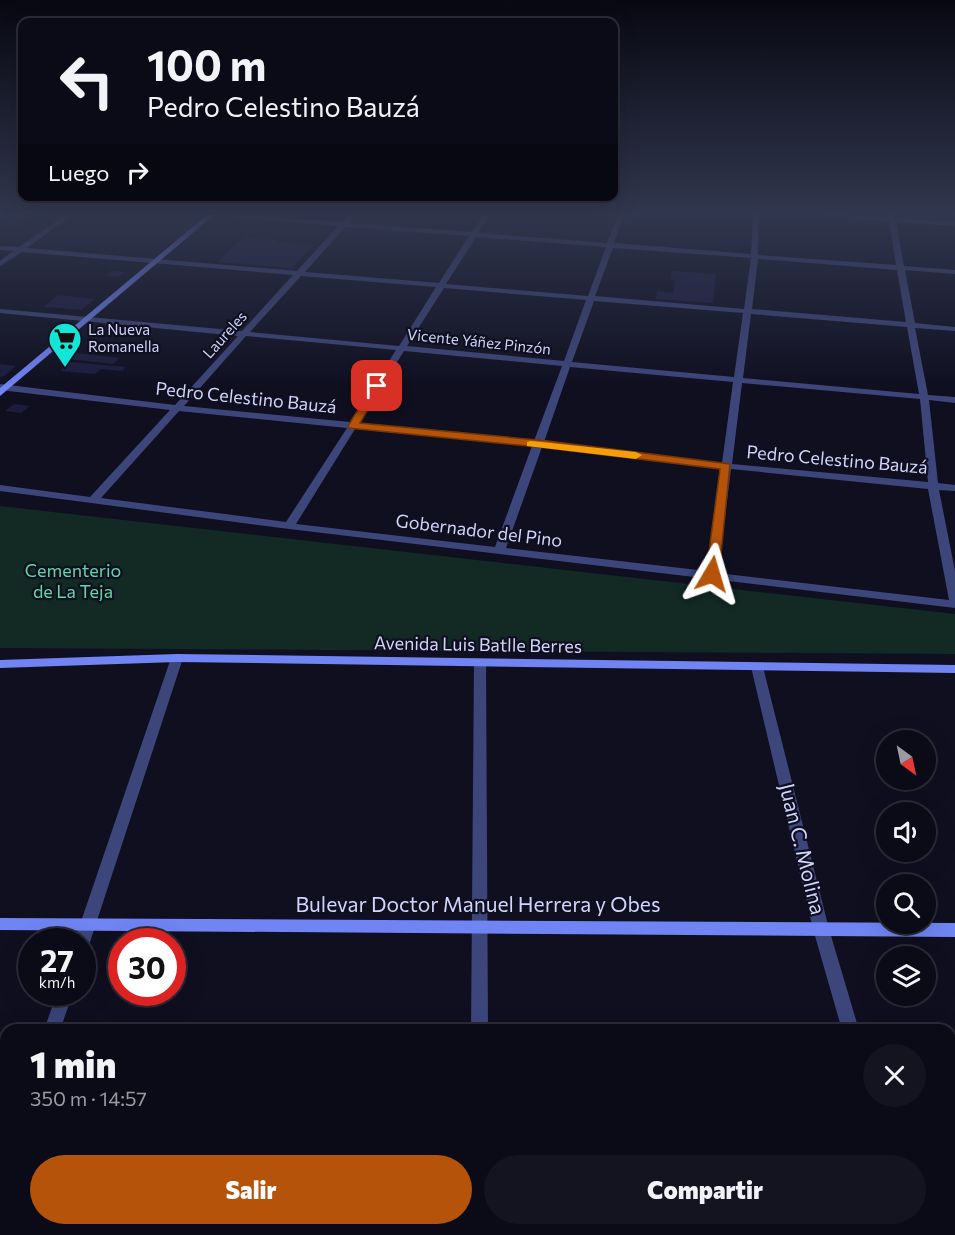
<!DOCTYPE html>
<html lang="es">
<head>
<meta charset="utf-8">
<style>
  :root { --surface:#0b0b18; --page:#141421; --text:#f1f3f6; --muted:#9a9ba2; --line:#2b2b37; --accent:#b45309 }
  body { margin:0; font-family:Commissioner,sans-serif; background:var(--page); color:var(--text); height:100vh; display:flex; flex-direction:column; font-size:22px; white-space:nowrap }
  * { box-sizing:border-box; margin:0 }
  p { font-size:20px; color:var(--muted) }
  .icon { flex:none; width:33px; height:33px; fill:none; stroke:currentColor; stroke-width:2; stroke-linecap:round; stroke-linejoin:round }
  .map { position:relative; flex:1; overflow:hidden }
  .drawer { position:absolute; left:0px; top:1024px; width:956px; height:212px; display:flex; flex-direction:column; background:var(--surface); border-radius:18px 18px 0 0; box-shadow:0 6px 24px #0002,0 0 0 2px var(--line) }
  .drawer>* { flex:none }
  .banner { position:absolute; left:18px; top:18px; width:600px; height:183px; border-radius:12px; box-shadow:0 6px 24px #0002,0 0 0 2px var(--line); background:#0b0b18; color:var(--text); overflow:hidden }
  .needle { width:39px; rotate:147deg }
  .tools { position:absolute; left:876px; top:730px; display:grid; gap:12px }
  .tools a { display:grid; place-items:center; width:60px; height:60px; border-radius:50%; background:var(--surface); box-shadow:0 6px 24px #0002,0 0 0 2px var(--line); font-size:30px }
  .speed { position:absolute; left:18px; top:928px; display:flex; gap:12px; font-size:30px; font-weight:700; text-align:center }
  .speed>* { display:grid; place-content:center; width:78px; height:78px; border-radius:50%; background:var(--surface); box-shadow:0 6px 24px #0002,0 0 0 2px var(--line); line-height:1 }
  .speed small { font-size:15px; font-weight:400 }
  .speed .limit { border:9px solid #d22; background:#fff; color:#111 }
  .pin { position:absolute; display:grid; place-items:center; width:51px; height:51px; color:#fff; margin:-26px; border-radius:12px; box-shadow:0 3px 9px #0006 }
  .me { position:absolute; width:66px; margin:-33px; rotate:7deg; stroke-linejoin:round; filter:drop-shadow(0 0 4px #0008) }
  .turn { display:flex; align-items:center; gap:21px; height:126px; padding:0 30px; font-size:27px }
  .turn .icon { width:78px; height:78px; stroke-width:2.5 }
  .turn b { display:block; font-size:42px; line-height:51px }
  .then { display:flex; align-items:center; height:57px; padding:0 30px; background:#0003; gap:12px; font-size:22px }
  .round { display:grid; place-items:center; flex:none; width:63px; height:63px; border-radius:32px; background:var(--page) }
  .headline { display:flex; align-items:center; justify-content:space-between; height:102px; padding:0 30px }
  h1 { font-size:36px; font-weight:800; line-height:45px }
  .primary-button { display:flex; gap:12px; margin-top:auto; padding:12px 30px }
  .primary-button a { flex:1; height:69px; border-radius:36px; background:var(--accent); color:#fff; font-size:24px; font-weight:800; line-height:69px; text-align:center }
  .primary-button a+a { background:var(--page); color:var(--text) }
  .map>svg:first-child { display:block }
</style>
</head>
<body>
<div class="map">
<svg width="955" height="1235" viewBox="0 0 955 1235">
  <rect width="100%" height="100%" fill="#0f0f20"/>
  <path fill="#122924" d="M 0,506 L 955,614 L 955,654 L 0,648 Z"/>
  <g fill="#1d1c3f">
    <path d="M 244,237 L 277,240 L 275,242 L 314,245 L 292,268 L 217,262 Z"/>
    <path d="M 111,271 L 124,272 L 118,277 L 104,276 Z"/>
    <path d="M 672,271 L 716,274 L 713,303 L 656,299 L 657,291 L 673,293 L 675,280 L 671,280 Z"/>
    <path d="M 58,295 L 95,299 L 81,310 L 44,307 Z"/>
    <path d="M 75,353 L 120,358 L 113,364 L 67,359 Z"/>
    <path d="M 70,362 L 126,367 L 122,371 L 101,369 L 95,374 L 60,371 Z"/>
    <path d="M 0,364 L 16,366 L 3,377 L 0,377 Z"/>
    <path d="M 14,404 L 30,406 L 21,413 L 5,411 Z"/>
  </g>
  <g fill="none" stroke-linecap="round" stroke-linejoin="round">
    <g fill="#3d467b" fill-rule="evenodd">
      <path d="M 65,215 L 72,215 L 27,248 L 297,271 L 338,226 L 221,217 L 218,215 L 246,215 L 342,222 L 348,215 L 355,215 L 349,223 L 472,232 L 483,215 L 489,215 L 478,233 L 607,243 L 618,215 L 624,215 L 614,243 L 751,254 L 753,215 L 759,215 L 758,255 L 896,265 L 889,221 L 829,217 L 826,215 L 888,217 L 888,215 L 894,215 L 895,218 L 955,222 L 955,226 L 896,222 L 904,266 L 955,270 L 955,274 L 905,270 L 915,323 L 955,327 L 955,331 L 915,328 L 928,395 L 955,397 L 955,403 L 929,400 L 938,483 L 955,485 L 955,491 L 939,490 L 955,571 L 955,608 L 289,529 L 0,491 L 0,485 L 90,497 L 170,410 L 0,390 L 0,384 L 175,405 L 238,336 L 0,313 L 0,309 L 242,331 L 293,275 L 22,252 L 0,266 L 0,261 L 13,251 L 0,250 L 0,246 L 19,247 ZM 345,227 L 469,236 L 439,283 L 305,272 ZM 476,237 L 606,247 L 588,296 L 446,284 ZM 613,248 L 751,258 L 744,309 L 595,296 ZM 758,259 L 897,270 L 906,322 L 752,309 ZM 301,276 L 436,287 L 399,346 L 250,332 ZM 444,288 L 586,300 L 564,361 L 407,346 ZM 594,301 L 743,313 L 734,377 L 572,362 ZM 751,314 L 907,327 L 919,394 L 743,378 ZM 246,336 L 396,350 L 350,422 L 184,406 ZM 404,351 L 562,366 L 534,441 L 359,423 ZM 570,367 L 733,382 L 722,463 L 544,442 ZM 742,383 L 920,399 L 928,482 L 732,464 ZM 179,411 L 347,428 L 286,522 L 101,498 ZM 355,429 L 532,446 L 495,547 L 296,524 ZM 542,447 L 721,468 L 707,571 L 506,548 ZM 731,469 L 928,489 L 949,600 L 718,573 Z"/>
      <path d="M 177,654 L 183,658 L 90,942 L 88,947 L 82,948 L 82,942 L 74,942 L 171,658 Z"/>
      <path d="M 480,659 L 486,663 L 488,1030 L 471,1030 L 474,663 Z"/>
      <path d="M 757,663 L 763,667 L 829,929 L 859,1030 L 842,1030 L 813,929 L 751,667 Z"/>
      <path d="M 57,993 L 73,993 L 60,1030 L 44,1030 Z"/>
      <path d="M 6,1159 L 6,1193 L 0,1196 L 0,1161 Z"/>
      <rect x="469" y="1230" width="20" height="5"/>
      <path d="M 899,1230 L 919,1230 L 920,1235 L 900,1235 Z"/>
    </g>
    <g fill="#7084f4" fill-rule="evenodd">
      <path d="M 207,215 L 214,215 L 0,396 L 0,388 Z"/>
      <path d="M 177,654 L 955,665 L 955,673 L 177,662 L 0,668 L 0,660 Z"/>
      <path d="M 0,918 L 955,923 L 955,937 L 0,930 Z"/>
    </g>
  </g>
  <linearGradient id="sky" x2="0" y2="1"><stop stop-color="#080812"/><stop offset="0.55" stop-color="#31374e"/><stop offset="1" stop-color="#31374e" stop-opacity="0"/></linearGradient>
  <rect width="955" height="388" fill="url(#sky)"/>
  <path fill="#b45309" stroke="#753606" stroke-width="1.5" d="M 377,383 L 382,386 L 360,423 L 548,441 L 730,464 L 719,574 L 712,578 L 706,574 L 720,469 L 548,448 L 349,428 L 348,426 L 372,386 Z"/>
  <path fill="#f59e0b" d="M 531,441 L 636,452 L 642,455 L 636,459 L 527,446 L 527,442 Z"/>
  <defs>
    <symbol id="supermarket-pin" viewBox="-11 -11 22 30"><path d="M0 17L-7.5 6A9.5 9.5 0 1 1 7.5 6Z" fill="#12e6d7" stroke="#0f0f20"/><path d="M-6-5.5h2.5l.6 2H6L4.5 2H-2.5L-4.4-4H-6ZM-1.5 3.2a1.3 1.3 0 1 0 .1 0ZM3 3.2a1.3 1.3 0 1 0 .1 0Z" fill="#111"/></symbol>
  </defs>
  <g fill-rule="evenodd">
    <use href="#supermarket-pin" x="46" y="320" width="38" height="52"/>
  </g>
  <g text-anchor="middle" stroke-width="4.5" stroke-linejoin="round" paint-order="stroke">
    <g font-size="15" fill="#d1d4fb" stroke="#0f0f20" text-anchor="start">
      <text x="88" y="335">La Nueva<tspan x="88" dy="17">Romanella</tspan></text>
    </g>
    <g font-size="15" fill="#d1d4fb" stroke="#0f0f20">
      <text transform="translate(225 335) rotate(-48)" y="5">Laureles</text>
      <text transform="translate(479 342) rotate(6)" y="5">Vicente Yáñez Pinzón</text>
    </g>
    <g font-size="18" fill="#d1d4fb" stroke="#0f0f20">
      <text transform="translate(246 398) rotate(6)" y="6">Pedro Celestino Bauzá</text>
      <text transform="translate(837 460) rotate(5)" y="6">Pedro Celestino Bauzá</text>
      <text transform="translate(479 531) rotate(7)" y="6">Gobernador del Pino</text>
      <text transform="translate(478 645) rotate(1)" y="6">Avenida Luis Batlle Berres</text>
    </g>
    <g font-size="18" fill="#63d5a5" stroke="#0f0f20">
      <text x="73" y="577">Cementerio<tspan x="73" dy="21">de La Teja</tspan></text>
    </g>
    <g font-size="21" fill="#d1d4fb" stroke="#0f0f20">
      <text transform="translate(802 849) rotate(76)" y="7">Juan C. Molina</text>
      <text x="478" y="912">Bulevar Doctor Manuel Herrera y Obes</text>
    </g>
  </g>
</svg>
<div class="tools">
<a><svg class="needle" viewBox="-14 -14 28 28"><path d="M0-13l5 13h-10z" fill="#e53935"/><path d="M0 13l5-13h-10z" fill="#9a9ba2"/></svg></a>
<a><svg class="icon" aria-label="sound" viewBox="0 0 24 24"><path d="M4 9h4l5-4v14l-5-4H4zM17 9q2 3 0 6"/></svg></a>
<a><svg class="icon" aria-label="search" viewBox="0 0 24 24"><circle cx="10" cy="10" r="6"/><path d="M15 15l6 6"/></svg></a>
<a><svg class="icon" aria-label="layers" viewBox="0 0 24 24"><path d="M12 4l9 5-9 5-9-5zM3 14l9 5 9-5"/></svg></a>
</div>
<div class="speed"><div>27<small>km/h</small></div><div class="limit">30</div></div>
<div class="pin" style="left:377px;top:386px;background:#d93025"><svg class="icon" aria-label="arrive" viewBox="0 0 24 24"><path d="M6 21V4h12l-3 4 3 4H6"/></svg></div>
<svg class="me" style="left:712px;top:574px" viewBox="-20 -20 40 40"><path d="M0-17L14 15 0 8-14 15z" fill="#b45309" stroke="#fff" stroke-width="4"/></svg>
<div class="banner">
<div class="turn"><svg class="icon" aria-label="left" viewBox="0 0 24 24"><path d="M17 20v-9H6M10 6l-5 5 5 5"/></svg><div><b>100 m</b>Pedro Celestino Bauzá</div></div>
<div class="then">Luego<svg class="icon" aria-label="right" viewBox="0 0 24 24"><path d="M7 20v-9h11M14 6l5 5-5 5"/></svg></div>
</div>
<section class="drawer">
<div class="headline"><div><h1>1 min</h1><p>350 m · 14:57</p></div><a class="round"><svg class="icon" aria-label="close" viewBox="0 0 24 24"><path d="M6 6l12 12M18 6L6 18"/></svg></a></div>
<div class="primary-button"><a>Salir</a><a>Compartir</a></div>
</section>
</div>
</body>
</html>
